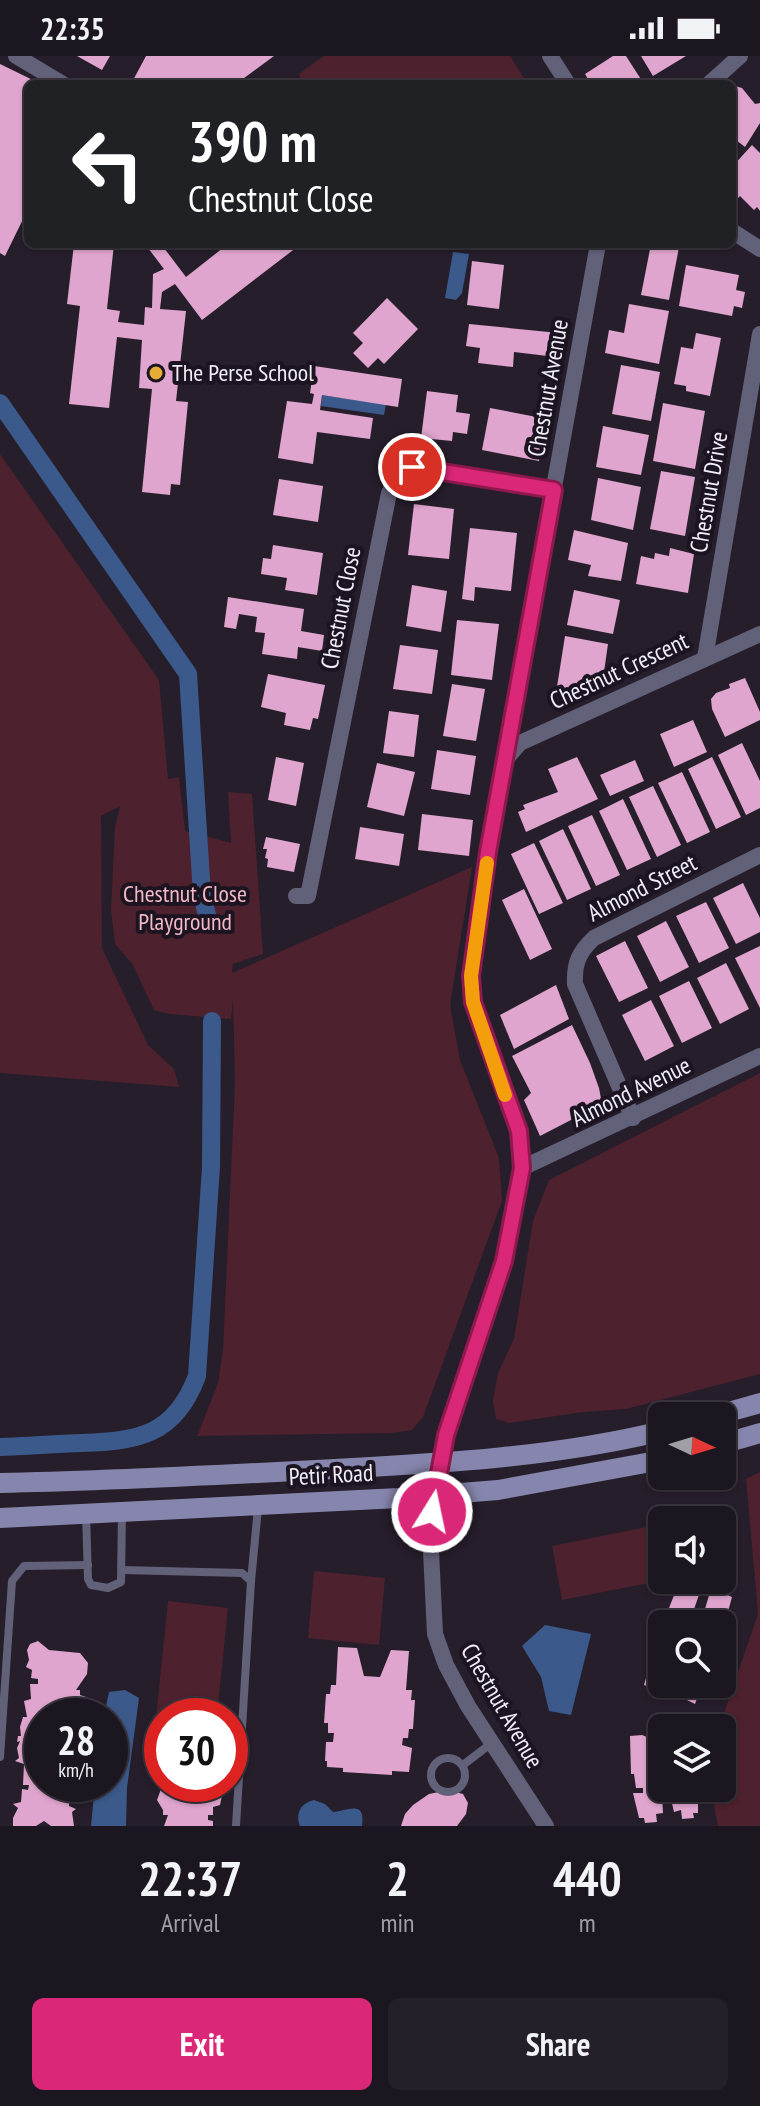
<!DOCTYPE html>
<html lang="en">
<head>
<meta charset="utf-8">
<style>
  :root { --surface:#1c1620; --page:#251f29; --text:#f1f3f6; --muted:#a09fa5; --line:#3a353e; --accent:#db2777 }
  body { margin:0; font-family:"PT Sans Narrow",sans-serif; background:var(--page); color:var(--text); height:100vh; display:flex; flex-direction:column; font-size:30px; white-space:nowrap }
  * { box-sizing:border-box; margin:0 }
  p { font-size:26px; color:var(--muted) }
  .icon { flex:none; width:44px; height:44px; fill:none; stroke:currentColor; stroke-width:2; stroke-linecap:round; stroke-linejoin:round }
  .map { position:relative; height:1770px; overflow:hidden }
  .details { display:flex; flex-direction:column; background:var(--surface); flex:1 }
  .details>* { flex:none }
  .banner { position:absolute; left:24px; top:24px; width:712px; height:168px; border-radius:12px; box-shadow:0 2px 6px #0004,0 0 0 2px var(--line); background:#202124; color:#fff; overflow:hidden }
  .needle { width:52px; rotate:94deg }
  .buttons { position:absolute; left:648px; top:1346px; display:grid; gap:16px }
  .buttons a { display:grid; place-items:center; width:88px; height:88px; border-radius:12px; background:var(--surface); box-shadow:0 2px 6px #0004,0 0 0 2px var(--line); font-size:40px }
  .speed { position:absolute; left:24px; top:1642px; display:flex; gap:16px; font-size:40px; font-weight:700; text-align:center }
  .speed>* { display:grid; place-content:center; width:104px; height:104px; border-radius:50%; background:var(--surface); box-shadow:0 2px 6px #0004,0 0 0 2px var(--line); line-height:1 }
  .speed small { font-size:20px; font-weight:400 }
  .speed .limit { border:12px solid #d22; background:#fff; color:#111 }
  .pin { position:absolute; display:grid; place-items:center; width:68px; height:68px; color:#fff; margin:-34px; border:4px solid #fff; border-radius:50%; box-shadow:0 2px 8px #0007 }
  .me { position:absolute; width:88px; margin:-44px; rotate:10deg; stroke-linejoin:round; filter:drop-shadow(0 0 6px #0008) }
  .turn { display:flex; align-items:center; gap:28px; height:168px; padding:0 32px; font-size:36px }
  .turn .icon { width:104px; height:104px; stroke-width:2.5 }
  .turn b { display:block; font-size:56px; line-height:68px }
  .eta { display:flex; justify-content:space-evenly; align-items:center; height:136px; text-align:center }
  .eta b { font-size:48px; font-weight:700; line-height:56px }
  .button { display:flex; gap:16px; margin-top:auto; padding:16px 32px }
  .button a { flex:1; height:92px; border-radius:12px; background:var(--accent); color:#fff; font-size:32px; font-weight:700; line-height:92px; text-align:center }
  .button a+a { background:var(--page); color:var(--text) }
  .status { display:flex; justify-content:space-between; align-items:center; height:56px; padding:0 40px; background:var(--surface); direction:ltr }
  .status svg { height:22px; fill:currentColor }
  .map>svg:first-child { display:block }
</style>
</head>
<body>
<div class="status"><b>22:35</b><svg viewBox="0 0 49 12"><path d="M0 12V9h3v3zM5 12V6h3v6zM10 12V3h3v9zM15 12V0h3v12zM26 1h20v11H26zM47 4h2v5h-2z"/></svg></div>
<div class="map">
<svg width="760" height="1770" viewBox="0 0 760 1770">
  <rect width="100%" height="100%" fill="#261e2b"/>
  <g fill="#4d212d">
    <path d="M 324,0 L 510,0 L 528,28 L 303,28 L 299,18 Z"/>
    <path d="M 0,398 L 159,624 L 168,723 L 179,721 L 185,775 L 231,787 L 228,736 L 252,738 L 263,898 L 233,908 L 232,917 L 472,811 L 450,949 L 460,1004 L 499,1102 L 502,1145 L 423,1361 L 412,1374 L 392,1377 L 197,1380 L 218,1327 L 223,1294 L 235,1027 L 233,943 L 231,963 L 169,958 L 154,954 L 133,909 L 115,888 L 111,854 L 115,771 L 120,750 L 101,760 L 102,892 L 148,989 L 174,1013 L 179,1031 L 0,1017 Z"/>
    <path d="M 760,1017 L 760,1318 L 626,1353 L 583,1356 L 509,1367 L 496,1363 L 493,1344 L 498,1317 L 514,1283 L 533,1165 L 549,1124 Z"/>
    <path d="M 760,1416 L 760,1770 L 718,1770 L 714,1749 L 716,1732 L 722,1732 L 722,1663 L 758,1558 L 746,1423 Z"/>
    <path d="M 662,1468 L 662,1524 L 665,1524 L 562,1544 L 552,1490 Z"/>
    <path d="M 314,1515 L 385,1522 L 379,1589 L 308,1582 Z"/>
    <path d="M 168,1545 L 228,1552 L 217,1660 L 162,1660 L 162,1682 L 154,1681 Z"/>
  </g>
  <g fill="#3b598a">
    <path d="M 453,196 L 469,198 L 462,237 L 456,244 L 445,242 Z"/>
    <path d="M 322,339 L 386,348 L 384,359 L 321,350 Z"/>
    <path d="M 545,1569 L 591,1578 L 571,1659 L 549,1655 L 541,1621 L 522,1590 Z"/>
    <path d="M 125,1634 L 139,1642 L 127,1732 L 126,1770 L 91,1770 L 95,1728 L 110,1728 L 110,1660 L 104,1660 L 109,1636 Z"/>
    <path d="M 314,1744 L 325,1748 L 333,1756 C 347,1755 366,1743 362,1770 L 300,1770 C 295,1757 301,1747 314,1744 Z"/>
  </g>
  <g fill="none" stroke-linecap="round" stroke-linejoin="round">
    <g stroke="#3b598a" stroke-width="18">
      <path d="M 0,347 L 188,618 L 202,839 L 208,863"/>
      <path d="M 0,1391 C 27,1390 55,1388 82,1387 C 139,1385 175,1379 197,1320 L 211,1111 L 212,965"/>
    </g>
  </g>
  <g fill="#dfa5ce">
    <path d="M 77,0 L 110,0 L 102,14 Z"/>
    <path d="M 146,0 L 274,0 L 236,28 L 131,28 Z"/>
    <path d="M 613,0 L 626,0 L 644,28 L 591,28 L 585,18 Z"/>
    <path d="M 641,0 L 686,0 L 653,20 Z"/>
    <path d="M 0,8 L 41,28 L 28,28 L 28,153 L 5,200 L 0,197 Z"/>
    <path d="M 735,30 L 742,32 L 755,48 L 760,47 L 760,67 L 745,91 L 732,81 L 732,33 Z"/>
    <path d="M 752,89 L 760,97 L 760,155 L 757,151 L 754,154 L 740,140 L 732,148 L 732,111 Z"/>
    <path d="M 74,188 L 114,188 L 107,253 L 120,255 L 118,266 L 144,269 L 145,251 L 152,252 L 153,218 L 164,213 L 145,188 L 161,188 L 186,221 L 228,188 L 301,188 L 202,264 L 175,228 L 162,236 L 160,253 L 186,255 L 176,345 L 188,346 L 180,429 L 171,428 L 170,439 L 142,436 L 152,333 L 139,332 L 142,284 L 117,281 L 109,352 L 69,348 L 80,250 L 67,248 Z"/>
    <path d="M 651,188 L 679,191 L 669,244 L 641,239 Z"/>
    <path d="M 472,205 L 504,209 L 499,253 L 467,249 Z"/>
    <path d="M 686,209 L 739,219 L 736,234 L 745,236 L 742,252 L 734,250 L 732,260 L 679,250 Z"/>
    <path d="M 387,242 L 418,273 L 384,308 L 378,302 L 368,312 L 353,297 L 363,287 L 353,277 Z"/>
    <path d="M 629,248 L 669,255 L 659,308 L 605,297 L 609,274 L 624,277 Z"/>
    <path d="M 469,268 L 559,277 L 556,301 L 514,296 L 513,311 L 478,307 L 480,292 L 466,290 Z"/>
    <path d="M 696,277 L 721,282 L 710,340 L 686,335 L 686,330 L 674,328 L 681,291 L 693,293 Z"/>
    <path d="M 621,309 L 660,316 L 651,365 L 612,358 Z"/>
    <path d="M 314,310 L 402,323 L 398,351 L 322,339 L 320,354 L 373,362 L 370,383 L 317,376 L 313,408 L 278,402 L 287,345 L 312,348 L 314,338 L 310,337 Z"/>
    <path d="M 427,335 L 458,339 L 456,356 L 470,358 L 467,378 L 453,376 L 452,385 L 421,382 Z"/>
    <path d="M 663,347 L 705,355 L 695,413 L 653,405 Z"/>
    <path d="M 490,352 L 547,363 L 539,405 L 482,394 Z"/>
    <path d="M 603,370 L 649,379 L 641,419 L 596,411 Z"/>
    <path d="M 661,415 L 695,421 L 685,480 L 650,473 Z"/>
    <path d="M 598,422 L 641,431 L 633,474 L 591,464 Z"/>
    <path d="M 279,423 L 323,430 L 318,466 L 273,459 Z"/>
    <path d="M 414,448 L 454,453 L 449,503 L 408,499 Z"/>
    <path d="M 470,472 L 517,477 L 511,535 L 475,531 L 474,545 L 462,543 Z"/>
    <path d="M 574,474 L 628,487 L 621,525 L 588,520 L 591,509 L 568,504 Z"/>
    <path d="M 273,489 L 323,497 L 317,539 L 285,534 L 287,522 L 261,518 L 263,502 L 271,503 Z"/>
    <path d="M 670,492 L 694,498 L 688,537 L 636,528 L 641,500 L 654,503 L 655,497 L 669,500 Z"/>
    <path d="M 412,529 L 447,535 L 441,576 L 406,570 Z"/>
    <path d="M 574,534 L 620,544 L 613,578 L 567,569 Z"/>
    <path d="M 228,541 L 304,553 L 301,575 L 324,579 L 322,595 L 298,591 L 297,603 L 262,598 L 265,577 L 255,576 L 257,561 L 239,558 L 236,573 L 224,571 Z"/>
    <path d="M 457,564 L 499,568 L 492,624 L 451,619 Z"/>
    <path d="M 565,580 L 608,588 L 602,630 L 589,628 L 586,641 L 556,637 Z"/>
    <path d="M 400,589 L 438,594 L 432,638 L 393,633 Z"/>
    <path d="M 268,618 L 325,629 L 318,663 L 313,662 L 310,674 L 284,669 L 286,657 L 261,651 Z"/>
    <path d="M 745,622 L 760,656 L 760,664 L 725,681 L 712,653 L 711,643 L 716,637 L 730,632 L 729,628 Z"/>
    <path d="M 452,628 L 485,633 L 476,685 L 443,680 Z"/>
    <path d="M 389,655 L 419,659 L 414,701 L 383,697 Z"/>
    <path d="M 693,664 L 707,696 L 674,711 L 660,678 Z"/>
    <path d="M 742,687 L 760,725 L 760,752 L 746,759 L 718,699 Z"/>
    <path d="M 437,694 L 476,700 L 470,739 L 431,733 Z"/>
    <path d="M 276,701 L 304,707 L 296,750 L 268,744 Z"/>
    <path d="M 577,701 L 598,743 L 526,776 L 518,756 L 525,753 L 523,749 L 558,736 L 548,713 Z"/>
    <path d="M 712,701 L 741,761 L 716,773 L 688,713 Z"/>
    <path d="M 635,704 L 644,725 L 610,740 L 600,719 Z"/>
    <path d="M 377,707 L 415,716 L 404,760 L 367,751 Z"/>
    <path d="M 682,716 L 710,776 L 687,787 L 658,727 Z"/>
    <path d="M 653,730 L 681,789 L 657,801 L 629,741 Z"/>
    <path d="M 623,743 L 651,803 L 627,814 L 599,755 Z"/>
    <path d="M 422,758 L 473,764 L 469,800 L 418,794 Z"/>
    <path d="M 592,759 L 620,819 L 596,830 L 568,770 Z"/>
    <path d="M 360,771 L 404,778 L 399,810 L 355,803 Z"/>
    <path d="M 563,773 L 591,833 L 567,844 L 539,785 Z"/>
    <path d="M 266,781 L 300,788 L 294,816 L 267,811 L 268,803 L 265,802 L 267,793 L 263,793 Z"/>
    <path d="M 534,787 L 563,847 L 539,858 L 511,798 Z"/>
    <path d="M 743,827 L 760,862 L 760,876 L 736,888 L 713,842 Z"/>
    <path d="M 524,833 L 552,893 L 530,904 L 502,844 Z"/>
    <path d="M 706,846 L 729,892 L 699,907 L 676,860 Z"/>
    <path d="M 666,865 L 689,911 L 660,926 L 637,880 Z"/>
    <path d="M 625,885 L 648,932 L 619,946 L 596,900 Z"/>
    <path d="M 760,890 L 760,952 L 735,902 Z"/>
    <path d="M 726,907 L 749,953 L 720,968 L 697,922 Z"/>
    <path d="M 689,925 L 712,972 L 682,987 L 659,940 Z"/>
    <path d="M 556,929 L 569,963 L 514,993 L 500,959 Z"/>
    <path d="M 651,944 L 674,990 L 645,1005 L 622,959 Z"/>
    <path d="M 572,969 L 590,1007 L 599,1032 L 602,1048 L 540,1080 L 524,1044 L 531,1037 L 512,1000 Z"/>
    <path d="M 680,1524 L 698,1528 L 697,1532 L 701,1533 L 692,1559 L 702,1563 L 710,1536 L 715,1538 L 716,1534 L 732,1541 L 722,1578 L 722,1568 L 665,1568 L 667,1555 L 686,1562 L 687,1559 L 669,1552 Z"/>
    <path d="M 38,1585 L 49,1594 L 80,1597 L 88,1607 L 87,1618 L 76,1634 L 80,1634 L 80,1639 L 86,1641 L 83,1645 L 83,1660 L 42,1660 L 42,1728 L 66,1728 L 66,1736 L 70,1737 L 69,1750 L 76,1753 L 72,1756 L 74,1770 L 51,1770 L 44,1765 L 36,1770 L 13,1770 L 13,1762 L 18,1752 L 13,1748 L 21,1746 L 22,1733 L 28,1734 L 29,1729 L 23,1729 L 24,1708 L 15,1705 L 19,1702 L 17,1692 L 20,1685 L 17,1686 L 18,1680 L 21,1680 L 20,1671 L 23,1661 L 27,1661 L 24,1645 L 31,1643 L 30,1628 L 38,1628 L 38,1623 L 31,1622 L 32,1614 L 26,1611 L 29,1604 L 27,1594 L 30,1588 Z"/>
    <path d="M 338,1591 L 357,1592 L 364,1620 L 380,1621 L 391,1594 L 409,1595 L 406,1634 L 412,1634 L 411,1644 L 415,1644 L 413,1673 L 409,1673 L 408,1682 L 403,1682 L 402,1689 L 412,1692 L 409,1716 L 392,1715 L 392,1719 L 343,1716 L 343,1712 L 327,1711 L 327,1705 L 325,1705 L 326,1686 L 333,1686 L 334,1677 L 328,1677 L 328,1667 L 324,1667 L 326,1638 L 330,1638 L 331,1629 L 336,1629 Z"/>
    <path d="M 655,1591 L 662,1593 L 662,1628 L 665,1628 L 663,1635 L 644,1629 Z"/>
    <path d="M 685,1628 L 702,1628 L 695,1648 L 681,1641 Z"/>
    <path d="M 642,1679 L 647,1681 L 647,1689 L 650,1688 L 651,1702 L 662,1705 L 662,1732 L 698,1732 L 698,1757 L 693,1757 L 694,1762 L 682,1763 L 681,1754 L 674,1756 L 670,1739 L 662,1740 L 663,1757 L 656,1758 L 657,1766 L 645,1767 L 644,1762 L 639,1762 L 633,1737 L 643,1737 L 643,1732 L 636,1732 L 634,1718 L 631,1718 L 630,1680 Z"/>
    <path d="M 221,1728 L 223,1735 L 220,1749 L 213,1751 L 213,1759 L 208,1759 L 208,1764 L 213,1765 L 213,1770 L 164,1770 L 168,1759 L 163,1759 L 163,1754 L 157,1744 L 161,1733 L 168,1729 Z"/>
    <path d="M 448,1734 L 463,1738 L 468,1747 L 466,1758 L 457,1770 L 401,1770 L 405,1758 L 413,1749 L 429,1738 Z"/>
  </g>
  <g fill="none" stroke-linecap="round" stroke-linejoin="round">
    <g stroke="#62617a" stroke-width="8">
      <path d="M 86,1457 L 88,1523 L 91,1529 L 108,1532 L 121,1526 L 122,1455"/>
      <path d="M 122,1514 L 242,1517 L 251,1525"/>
      <path d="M 0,1701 L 12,1525 L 24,1510 L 88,1509"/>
      <circle cx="448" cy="1719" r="17"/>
      <path d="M 463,1709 L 493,1686"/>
      <path d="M 236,1770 L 251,1525 L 258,1452"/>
    </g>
    <g stroke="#62617a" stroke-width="16">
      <path d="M 16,0 L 63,28"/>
      <path d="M 550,0 L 568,28"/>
      <path d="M 709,28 L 740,0"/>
      <path d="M 732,175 L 760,193"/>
      <path d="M 705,602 L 760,278"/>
      <path d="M 506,703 L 520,687 L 760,578"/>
      <path d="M 296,840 L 308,840 L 389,437 L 400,418 L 412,411 L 554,434"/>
      <path d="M 633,1062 L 575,928 C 574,907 579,896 594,882 L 760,799"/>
      <path d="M 522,1112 L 760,1000"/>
      <path d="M 546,1770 L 468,1650 L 446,1609 L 435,1578 L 430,1474 L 434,1439 L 446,1379 L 504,1205 L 522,1112 L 519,1075 L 473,946 L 471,920 L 488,796 L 598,188"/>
    </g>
    <g stroke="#8685ad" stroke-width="20">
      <path d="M 714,1360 L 760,1347"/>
      <path d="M 722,1388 L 760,1377"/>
      <path d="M 0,1427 C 112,1425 223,1419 335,1413 C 445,1407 555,1401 662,1375"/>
      <path d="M 0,1462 L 399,1442 L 498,1434 L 662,1404"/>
    </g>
  </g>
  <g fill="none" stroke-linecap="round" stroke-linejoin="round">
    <defs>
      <path id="route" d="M 412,411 L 554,434 L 488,796 L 471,920 L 473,946 L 519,1075 L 522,1112 L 504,1205 L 446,1379 L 432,1456"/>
    </defs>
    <use href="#route" stroke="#8e194d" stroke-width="20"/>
    <use href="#route" stroke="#db2777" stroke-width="14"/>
    <path stroke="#f59e0b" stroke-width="14" d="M 487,807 L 471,920 L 473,946 L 505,1039"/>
  </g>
  <circle fill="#e5ad35" stroke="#1c1521" stroke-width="3" cx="156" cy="317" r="8"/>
  <g text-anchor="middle" stroke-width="8" stroke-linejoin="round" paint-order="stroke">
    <g font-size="24" fill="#f2edf6" stroke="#1c1521" text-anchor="start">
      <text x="172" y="325">The Perse School</text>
    </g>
    <g font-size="24" fill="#f2edf6" stroke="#1c1521">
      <text transform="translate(548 332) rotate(-80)" y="8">Chestnut Avenue</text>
      <text transform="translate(709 436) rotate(-80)" y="8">Chestnut Drive</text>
      <text transform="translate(341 552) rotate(-79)" y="8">Chestnut Close</text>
      <text transform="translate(619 615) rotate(-25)" y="8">Chestnut Crescent</text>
      <text transform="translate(642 832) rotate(-27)" y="8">Almond Street</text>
      <text transform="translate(631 1036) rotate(-26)" y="8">Almond Avenue</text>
      <text transform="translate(331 1419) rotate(-3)" y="8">Petir Road</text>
      <text transform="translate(502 1650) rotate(60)" y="8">Chestnut Avenue</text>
    </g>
    <g font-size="24" fill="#f4b9c6" stroke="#1c1521">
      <text x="185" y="846">Chestnut Close<tspan x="185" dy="28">Playground</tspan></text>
    </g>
  </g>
</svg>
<div class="buttons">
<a><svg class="needle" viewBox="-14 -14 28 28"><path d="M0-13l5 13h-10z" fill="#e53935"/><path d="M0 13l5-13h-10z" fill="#a09fa5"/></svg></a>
<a><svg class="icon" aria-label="sound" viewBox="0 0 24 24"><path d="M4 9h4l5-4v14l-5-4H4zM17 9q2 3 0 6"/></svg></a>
<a><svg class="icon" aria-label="search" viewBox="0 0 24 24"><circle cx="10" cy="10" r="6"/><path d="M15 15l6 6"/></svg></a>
<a><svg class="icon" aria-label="layers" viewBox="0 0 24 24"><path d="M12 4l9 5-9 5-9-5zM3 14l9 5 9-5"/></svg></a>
</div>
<div class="speed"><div>28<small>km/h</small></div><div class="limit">30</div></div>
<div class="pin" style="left:412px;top:411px;background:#d93025"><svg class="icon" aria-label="arrive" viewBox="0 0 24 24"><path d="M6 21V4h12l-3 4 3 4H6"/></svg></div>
<svg class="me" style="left:432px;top:1456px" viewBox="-20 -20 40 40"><circle r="17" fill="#db2777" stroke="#fff" stroke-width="3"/><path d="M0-11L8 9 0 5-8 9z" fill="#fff"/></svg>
<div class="banner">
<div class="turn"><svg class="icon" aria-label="left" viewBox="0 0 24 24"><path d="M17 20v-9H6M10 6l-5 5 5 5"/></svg><div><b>390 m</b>Chestnut Close</div></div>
</div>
</div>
<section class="details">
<div class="eta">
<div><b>22:37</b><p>Arrival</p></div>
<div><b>2</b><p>min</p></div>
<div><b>440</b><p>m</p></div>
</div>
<div class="button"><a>Exit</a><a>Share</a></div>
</section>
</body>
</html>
